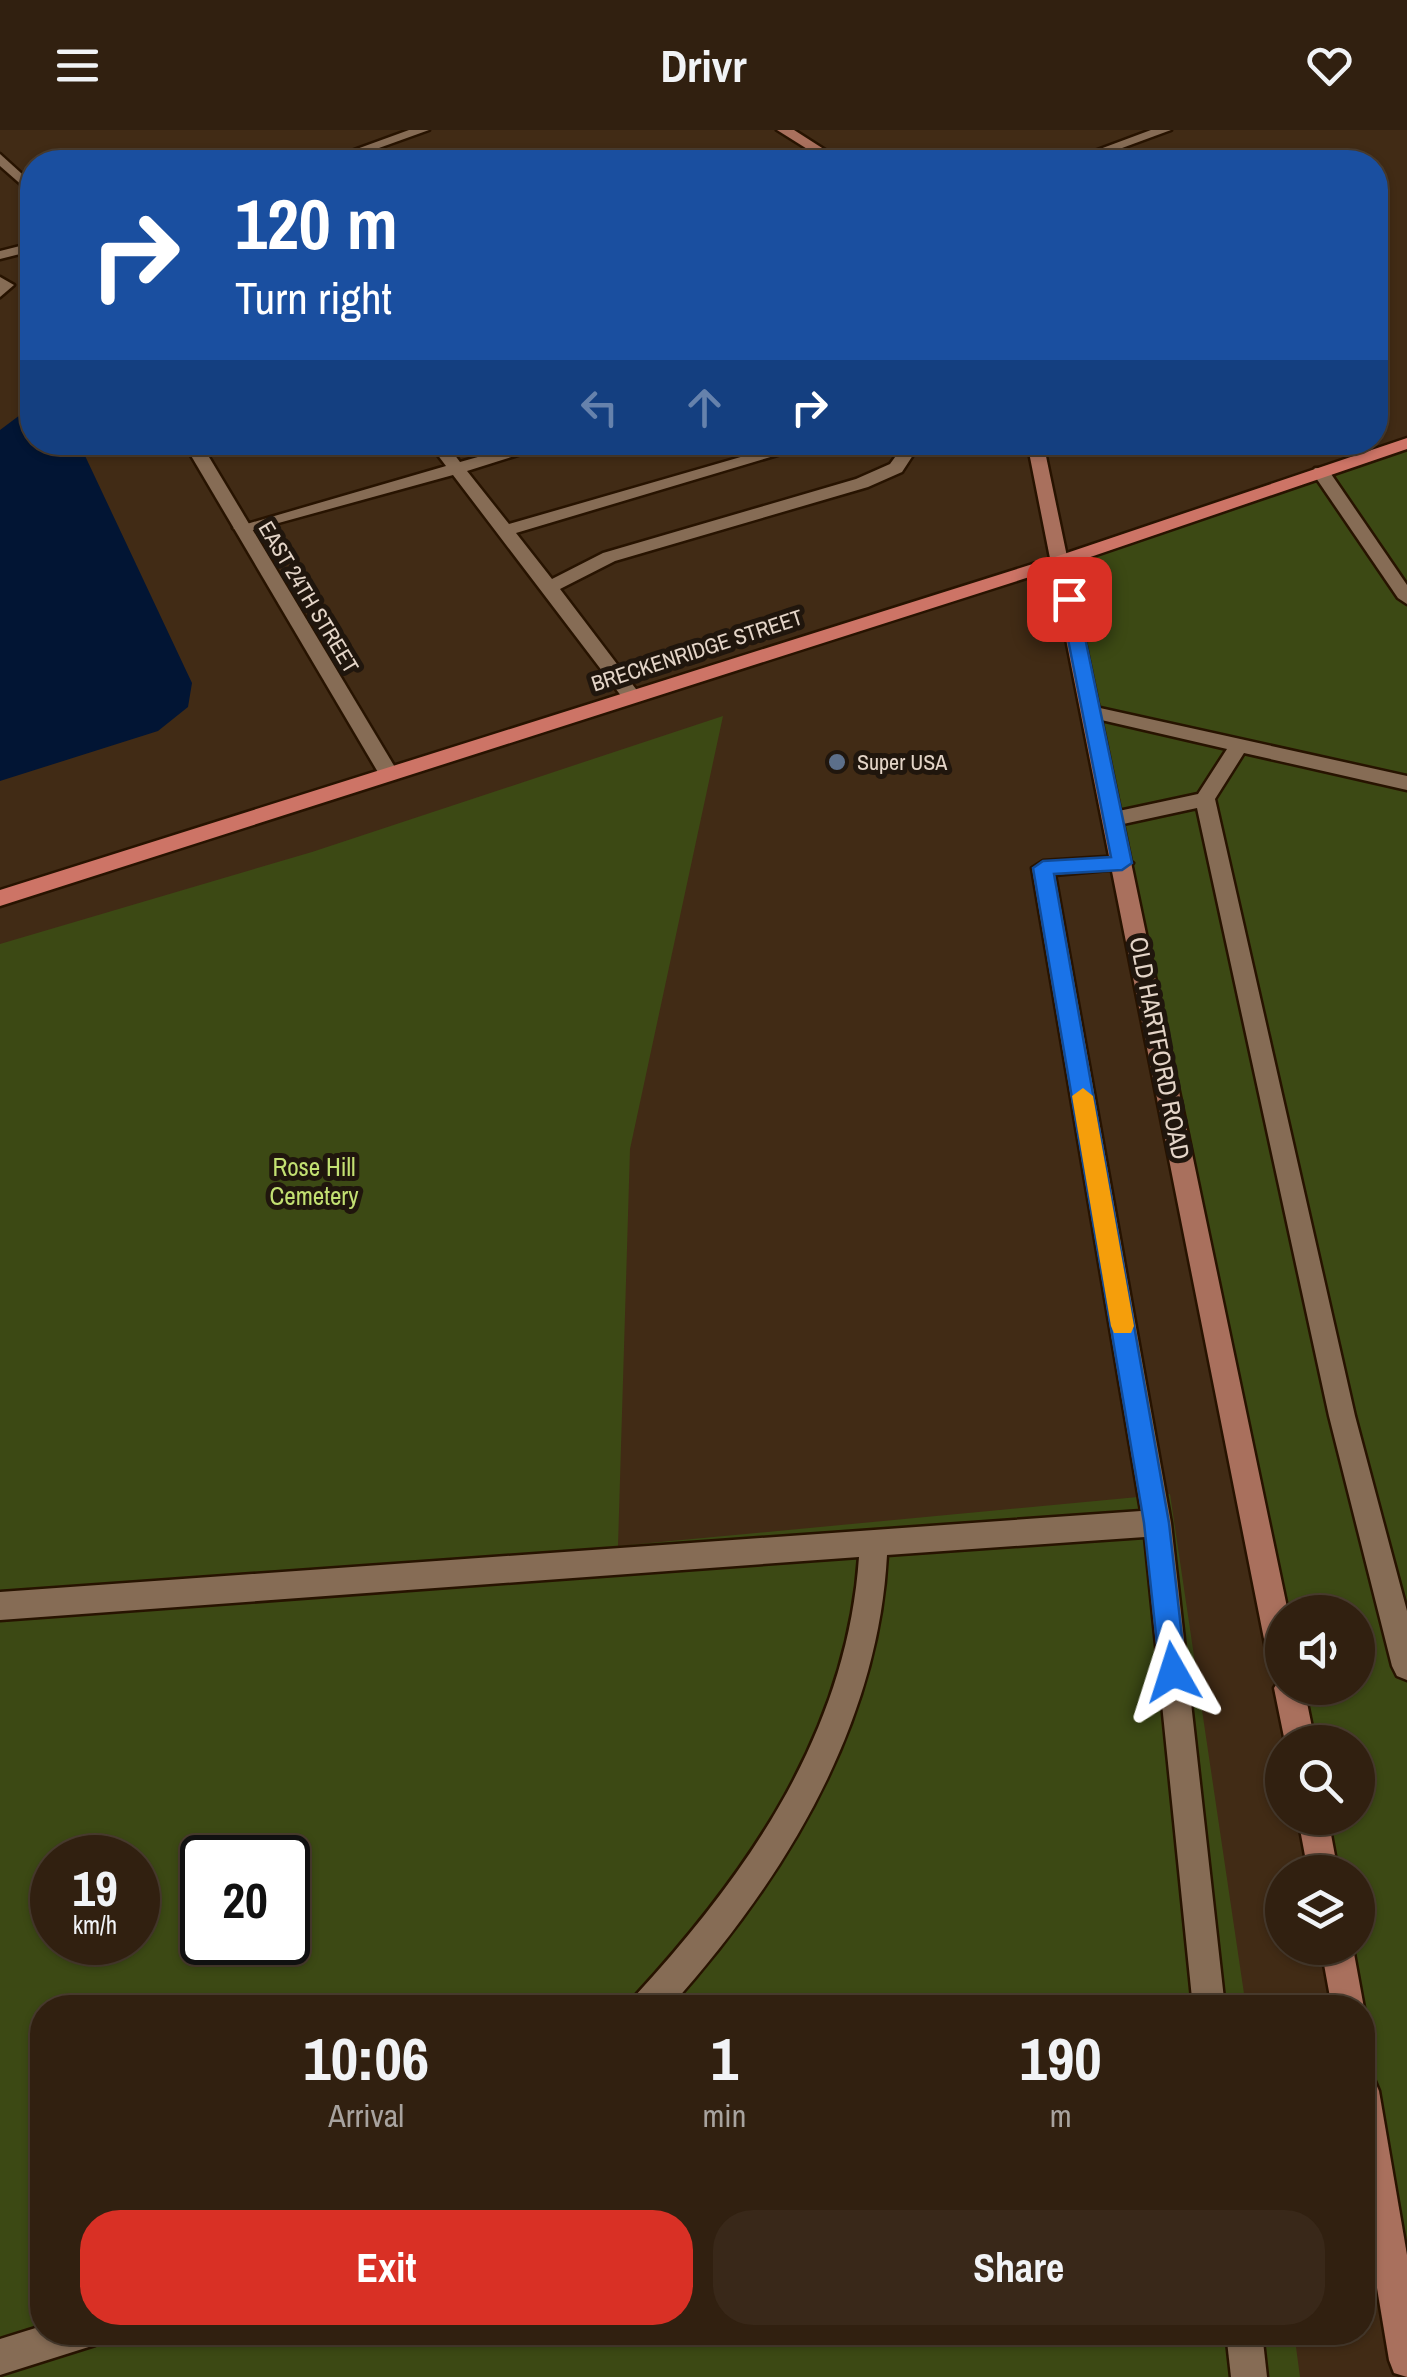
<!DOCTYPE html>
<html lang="en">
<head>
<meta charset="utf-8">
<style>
  :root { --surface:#312010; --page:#392819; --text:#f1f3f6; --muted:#a8a39f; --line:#4c3e30; --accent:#d93025 }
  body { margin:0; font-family:"Archivo Narrow",sans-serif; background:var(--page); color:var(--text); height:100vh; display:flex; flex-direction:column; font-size:38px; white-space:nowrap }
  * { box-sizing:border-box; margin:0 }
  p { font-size:32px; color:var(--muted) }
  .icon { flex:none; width:55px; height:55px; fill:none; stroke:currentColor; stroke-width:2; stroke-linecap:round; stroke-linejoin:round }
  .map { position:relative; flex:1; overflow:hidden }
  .details { position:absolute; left:30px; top:1865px; width:1345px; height:350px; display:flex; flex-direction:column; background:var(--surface); border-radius:40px; box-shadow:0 2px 8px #0004,0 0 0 2px var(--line) }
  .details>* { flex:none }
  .hud { position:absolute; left:20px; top:20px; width:1368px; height:305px; border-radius:40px; box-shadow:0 2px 8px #0004,0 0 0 2px var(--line); background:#1a4fa0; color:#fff; overflow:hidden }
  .fabs { position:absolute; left:1265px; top:1465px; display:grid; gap:20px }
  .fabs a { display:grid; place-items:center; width:110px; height:110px; border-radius:50%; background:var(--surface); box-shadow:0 2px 8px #0004,0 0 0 2px var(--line); font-size:50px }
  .speed { position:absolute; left:30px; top:1705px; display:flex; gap:20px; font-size:50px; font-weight:700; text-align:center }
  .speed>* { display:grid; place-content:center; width:130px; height:130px; border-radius:50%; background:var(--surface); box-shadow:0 2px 8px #0004,0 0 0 2px var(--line); line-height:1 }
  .speed small { font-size:25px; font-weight:400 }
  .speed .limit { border:5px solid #111; border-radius:15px; background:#fff; color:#111 }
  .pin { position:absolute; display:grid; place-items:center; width:85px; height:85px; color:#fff; margin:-42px; border-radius:20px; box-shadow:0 5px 15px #0006 }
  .me { position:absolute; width:110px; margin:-55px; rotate:354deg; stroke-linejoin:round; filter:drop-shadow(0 0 8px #0008) }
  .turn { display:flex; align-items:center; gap:35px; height:210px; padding:0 50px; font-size:45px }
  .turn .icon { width:130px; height:130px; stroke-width:2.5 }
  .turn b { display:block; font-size:70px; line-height:85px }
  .lanes { display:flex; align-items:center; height:95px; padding:0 50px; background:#0003; justify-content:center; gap:50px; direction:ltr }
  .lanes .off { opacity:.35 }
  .eta { display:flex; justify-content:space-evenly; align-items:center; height:170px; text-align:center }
  .eta b { font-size:60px; font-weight:700; line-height:70px }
  .action { display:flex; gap:20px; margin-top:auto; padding:20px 50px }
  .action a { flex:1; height:115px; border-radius:40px; background:var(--accent); color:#fff; font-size:40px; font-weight:700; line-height:115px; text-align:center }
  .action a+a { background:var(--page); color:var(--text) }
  header { display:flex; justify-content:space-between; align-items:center; height:130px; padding:0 50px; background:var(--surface); font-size:45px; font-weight:700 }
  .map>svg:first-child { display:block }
</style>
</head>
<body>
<header><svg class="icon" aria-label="menu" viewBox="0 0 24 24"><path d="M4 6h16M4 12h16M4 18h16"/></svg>Drivr<svg class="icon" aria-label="heart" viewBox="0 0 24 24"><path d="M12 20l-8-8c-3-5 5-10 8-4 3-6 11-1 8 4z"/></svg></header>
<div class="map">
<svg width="1407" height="2247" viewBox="0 0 1407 2247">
  <rect width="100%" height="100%" fill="#412b15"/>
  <g fill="#3c4914" fill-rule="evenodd">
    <path d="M 1407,313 L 1407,2230 L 1363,1961 L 1362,1878 L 1348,1877 L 1337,1818 L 1358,1818 L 1358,1742 L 1323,1742 L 1313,1688 L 1358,1688 L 1358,1612 L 1300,1612 L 1289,1558 L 1358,1558 L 1358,1482 L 1282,1482 L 1282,1524 L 1061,431 Z"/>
    <path d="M 723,586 L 630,1019 L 618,1416 L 1170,1364 L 1246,1877 L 42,1878 L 42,2202 L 1294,2202 L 1300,2247 L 0,2247 L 0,814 L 312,722 ZM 52,1728 L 138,1728 L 138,1812 L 52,1812 ZM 202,1728 L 288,1728 L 288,1812 L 202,1812 Z"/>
  </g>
  <path fill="#021534" d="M 32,276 L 32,312 L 79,313 L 192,553 L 188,577 L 158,601 L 0,651 L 0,300 Z"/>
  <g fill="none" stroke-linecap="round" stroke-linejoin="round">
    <defs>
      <g id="lane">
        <path d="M 32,113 L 32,121 L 0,129 L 0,121 Z"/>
        <path d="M 0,147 L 14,155 L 0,167 Z"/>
        <path d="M 428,312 L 445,312 L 460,332 L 531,312 L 559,312 L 467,341 L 509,394 L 793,312 L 821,312 L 516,403 L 552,449 L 603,423 L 856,349 L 890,334 L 901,319 L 899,312 L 916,312 L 917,319 L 902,342 L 868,357 L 615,431 L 560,459 L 642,567 L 632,573 L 625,571 L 453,345 L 242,403 L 233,398 L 446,336 Z"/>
        <path d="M 1315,338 L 1327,338 L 1407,455 L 1407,474 L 1398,468 L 1312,342 Z"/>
        <path d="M 1091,576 L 1407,646 L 1407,660 L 1244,623 L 1215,669 L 1355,1286 L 1407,1481 L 1407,1550 L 1397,1546 L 1392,1536 L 1329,1286 L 1197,678 L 1114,696 L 1104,689 L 1114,682 L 1198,664 L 1227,619 L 1084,586 L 1084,578 Z"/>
        <path d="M 1122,726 L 1133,733 L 1129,738 L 1055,745 L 1171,1393 L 1225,1878 L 1193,1878 L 1145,1407 L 887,1425 C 878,1598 783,1751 669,1878 L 631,1878 L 635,1866 C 750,1741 847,1601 859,1427 L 0,1490 L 0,1462 L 1141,1381 L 1032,738 L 1043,731 Z"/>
        <path d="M 42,2196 L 42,2202 L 100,2202 L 95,2215 L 0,2245 L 0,2209 Z"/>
        <path d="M 1226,2202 L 1262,2202 L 1267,2247 L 1231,2247 Z"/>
      </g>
      <g id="street">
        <path d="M 409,0 L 429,0 L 340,32 L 321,32 Z"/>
        <path d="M 1151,0 L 1171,0 L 1084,32 L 1065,32 Z"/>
        <path d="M 0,24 L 32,53 L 32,64 L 0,36 Z"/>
        <path d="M 183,312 L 200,312 L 399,644 L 396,649 L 382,649 Z"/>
      </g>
      <g id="secondary">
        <path d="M 777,0 L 794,0 L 844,32 L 828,32 Z"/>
        <path d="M 1027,312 L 1043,312 L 1288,1482 L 1282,1482 L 1282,1538 L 1272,1534 L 1267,1524 Z"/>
        <path d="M 1282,1546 L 1282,1558 L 1304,1558 L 1315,1612 L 1285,1612 L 1274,1558 Z"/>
        <path d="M 1298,1688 L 1328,1688 L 1338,1742 L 1308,1742 Z"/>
        <path d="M 1321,1818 L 1353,1818 L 1364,1878 L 1362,1882 L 1362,1878 L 1332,1878 Z"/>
        <path d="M 1362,1944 L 1374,1949 L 1379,1961 L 1407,2125 L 1407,2247 L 1394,2243 L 1389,2230 L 1362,2068 Z"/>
      </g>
      <path id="primary" d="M 1407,308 L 1407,319 L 1067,435 L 0,776 L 0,760 L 1055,427 Z"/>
    </defs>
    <use href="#lane" stroke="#271300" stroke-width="5"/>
    <use href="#street" stroke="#271300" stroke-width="5"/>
    <use href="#secondary" stroke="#271300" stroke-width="5"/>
    <use href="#primary" stroke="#271300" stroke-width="5"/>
    <use href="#lane" fill="#866c55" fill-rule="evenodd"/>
    <use href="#street" fill="#866c55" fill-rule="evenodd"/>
    <use href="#secondary" fill="#a9705d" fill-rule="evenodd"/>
    <use href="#primary" fill="#cd7466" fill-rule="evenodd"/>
  </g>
  <path fill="#1a73e8" stroke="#114b97" stroke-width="2.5" d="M 1069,464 L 1077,469 L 1132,733 L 1122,740 L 1054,744 L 1169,1393 L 1186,1542 L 1182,1551 L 1173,1555 L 1164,1551 L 1160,1542 L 1144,1393 L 1033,738 L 1043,731 L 1111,727 L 1060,469 Z"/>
  <path fill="#f59e0b" d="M 1083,958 L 1093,966 L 1134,1196 L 1131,1203 L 1114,1203 L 1111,1196 L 1072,966 Z"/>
  <circle fill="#5c6f8a" stroke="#20160d" stroke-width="4" cx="837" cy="632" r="10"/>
  <g text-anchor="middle" stroke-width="10" stroke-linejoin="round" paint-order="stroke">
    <g font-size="22" fill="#e4d5c8" stroke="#20160d">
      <text transform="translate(309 467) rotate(59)" y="8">EAST 24TH STREET</text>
      <text transform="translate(697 520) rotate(-18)" y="8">BRECKENRIDGE STREET</text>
    </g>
    <g font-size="22" fill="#e4d5c8" stroke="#20160d" text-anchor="start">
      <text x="857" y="640">Super USA</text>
    </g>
    <g font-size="25" fill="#e4d5c8" stroke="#20160d">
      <text transform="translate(1160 918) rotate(79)" y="9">OLD HARTFORD ROAD</text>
    </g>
    <g font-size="25" fill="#c3e072" stroke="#20160d">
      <text x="314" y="1046">Rose Hill<tspan x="314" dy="29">Cemetery</tspan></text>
    </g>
  </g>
</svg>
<div class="fabs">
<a><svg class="icon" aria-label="sound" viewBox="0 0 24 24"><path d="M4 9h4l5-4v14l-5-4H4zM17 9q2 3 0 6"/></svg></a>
<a><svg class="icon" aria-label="search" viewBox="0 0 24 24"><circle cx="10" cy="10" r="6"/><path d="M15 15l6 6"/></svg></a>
<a><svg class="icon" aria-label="layers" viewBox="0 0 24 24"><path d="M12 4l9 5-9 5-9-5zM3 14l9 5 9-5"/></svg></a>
</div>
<div class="speed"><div>19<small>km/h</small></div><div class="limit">20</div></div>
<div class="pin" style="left:1069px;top:469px;background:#d93025"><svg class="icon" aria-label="arrive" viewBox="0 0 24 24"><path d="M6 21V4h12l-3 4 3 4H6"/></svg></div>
<svg class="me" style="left:1173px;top:1542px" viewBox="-20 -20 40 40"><path d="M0-17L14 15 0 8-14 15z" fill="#1a73e8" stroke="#fff" stroke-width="4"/></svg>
<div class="hud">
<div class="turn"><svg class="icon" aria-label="right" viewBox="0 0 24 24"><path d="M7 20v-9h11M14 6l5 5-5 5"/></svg><div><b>120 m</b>Turn right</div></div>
<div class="lanes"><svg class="icon off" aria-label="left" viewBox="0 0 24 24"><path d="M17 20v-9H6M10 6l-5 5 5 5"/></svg><svg class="icon off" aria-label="ahead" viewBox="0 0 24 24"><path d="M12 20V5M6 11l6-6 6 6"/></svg><svg class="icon" aria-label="right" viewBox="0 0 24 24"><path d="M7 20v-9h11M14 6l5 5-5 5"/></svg></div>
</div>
<section class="details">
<div class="eta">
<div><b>10:06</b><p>Arrival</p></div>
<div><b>1</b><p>min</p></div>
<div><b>190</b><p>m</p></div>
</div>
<div class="action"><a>Exit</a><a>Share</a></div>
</section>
</div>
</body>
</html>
